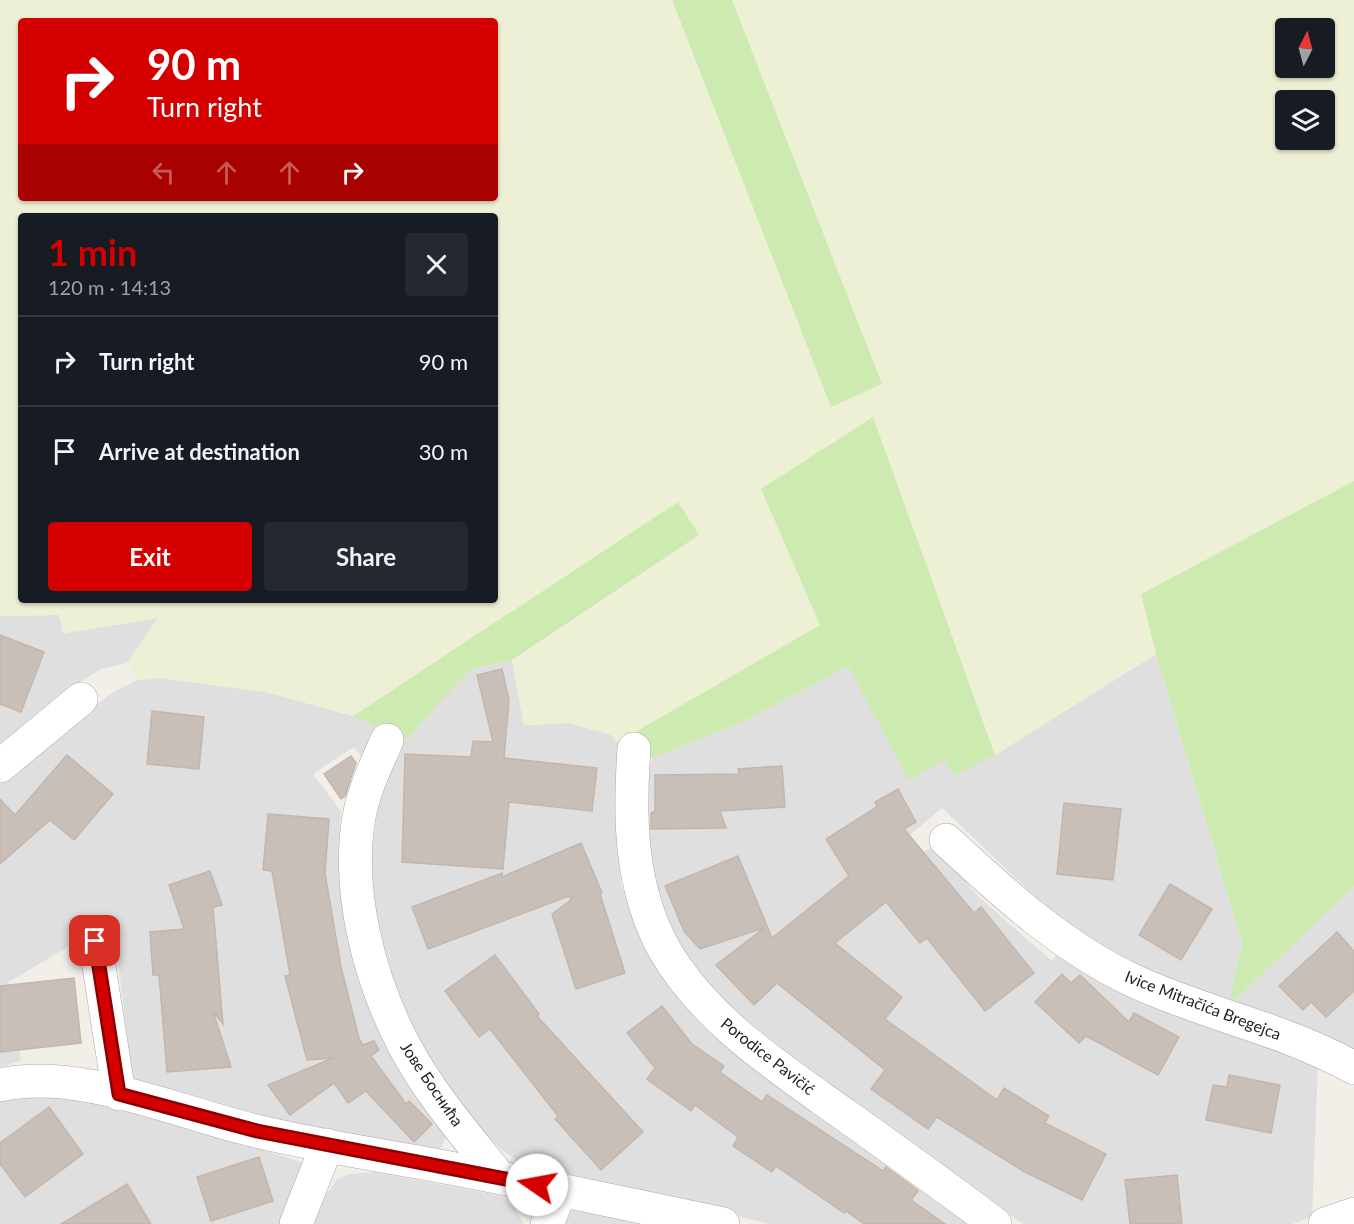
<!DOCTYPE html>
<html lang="en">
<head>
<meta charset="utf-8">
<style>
  :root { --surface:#171b24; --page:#242831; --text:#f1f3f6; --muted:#9ea1a6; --line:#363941; --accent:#d40000 }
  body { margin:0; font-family:Lato,sans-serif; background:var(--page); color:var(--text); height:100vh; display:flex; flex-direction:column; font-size:22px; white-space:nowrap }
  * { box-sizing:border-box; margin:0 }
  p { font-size:20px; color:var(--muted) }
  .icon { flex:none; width:33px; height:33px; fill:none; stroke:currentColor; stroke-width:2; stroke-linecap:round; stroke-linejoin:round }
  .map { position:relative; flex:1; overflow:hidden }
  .sheet { position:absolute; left:18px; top:213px; width:480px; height:390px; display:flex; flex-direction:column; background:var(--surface); border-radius:6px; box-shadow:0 2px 4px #0004 }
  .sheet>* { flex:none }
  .banner { position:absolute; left:18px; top:18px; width:480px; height:183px; border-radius:6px; box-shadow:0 2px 4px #0004; background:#d40000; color:#fff; overflow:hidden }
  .needle { width:39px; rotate:6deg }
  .buttons { position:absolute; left:1275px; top:18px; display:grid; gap:12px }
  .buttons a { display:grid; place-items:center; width:60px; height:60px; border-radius:6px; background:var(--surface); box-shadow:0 2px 4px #0004; font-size:30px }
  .pin { position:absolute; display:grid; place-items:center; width:51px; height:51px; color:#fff; margin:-26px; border-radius:12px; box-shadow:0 3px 9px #0006 }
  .me { position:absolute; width:66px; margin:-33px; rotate:282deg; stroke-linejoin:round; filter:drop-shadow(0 0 4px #0008) }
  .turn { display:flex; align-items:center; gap:21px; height:126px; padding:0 30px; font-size:27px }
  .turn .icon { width:78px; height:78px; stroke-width:2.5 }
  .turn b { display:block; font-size:42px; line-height:51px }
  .lanes { display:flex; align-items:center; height:57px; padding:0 30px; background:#0003; justify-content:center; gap:30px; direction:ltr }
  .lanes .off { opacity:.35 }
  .round { display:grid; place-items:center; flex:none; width:63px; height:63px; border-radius:6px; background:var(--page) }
  .head { display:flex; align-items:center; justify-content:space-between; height:102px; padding:0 30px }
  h1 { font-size:36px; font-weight:700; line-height:45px; color:var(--accent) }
  .primary-button { display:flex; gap:12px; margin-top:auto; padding:12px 30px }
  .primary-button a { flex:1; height:69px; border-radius:6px; background:var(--accent); color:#fff; font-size:24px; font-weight:700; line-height:69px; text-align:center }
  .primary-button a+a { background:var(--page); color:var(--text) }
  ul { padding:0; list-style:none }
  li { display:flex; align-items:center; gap:18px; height:90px; padding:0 30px; border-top:2px solid var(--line) }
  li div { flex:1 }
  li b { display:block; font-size:22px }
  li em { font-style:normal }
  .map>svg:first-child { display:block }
</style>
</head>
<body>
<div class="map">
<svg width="1354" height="1224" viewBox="0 0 1354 1224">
  <rect width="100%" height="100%" fill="#f2efe9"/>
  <g fill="#e0dfdf">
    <path d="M 59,615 L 64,633 L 159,618 L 127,663 L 101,669 L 71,688 L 0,745 L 0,616 Z"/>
    <path d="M 1156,654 L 1242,943 L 1230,1005 L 1354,886 L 1354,1058 L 1229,1006 L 1108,952 L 1060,920 L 942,808 L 904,840 L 916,856 L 934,846 L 979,897 L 1052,961 L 1061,948 L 1318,1063 L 1312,1217 L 1292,1224 L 1023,1224 L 793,1059 L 725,1003 L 683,955 L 661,914 L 641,805 L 652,758 L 751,718 L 848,666 L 945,760 L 995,755 Z"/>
    <path d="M 512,660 L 524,725 L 569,723 L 609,734 L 625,749 L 616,823 L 621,884 L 640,939 L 679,994 L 981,1224 L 769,1224 L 518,1161 L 499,1148 L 467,1114 L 417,1042 L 391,979 L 374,913 L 371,857 L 378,805 L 400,746 L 471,669 Z"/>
    <path d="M 161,678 L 266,692 L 353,716 L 384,730 L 365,760 L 354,747 L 313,774 L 341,811 L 338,856 L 345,905 L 447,1133 L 442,1147 L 437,1150 L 346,1137 L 133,1085 L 113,920 L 7,983 L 21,1061 L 0,1067 L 0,783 L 110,694 L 138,680 Z"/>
    <path d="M 16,1096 L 108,1101 L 304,1163 L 280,1224 L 0,1224 L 0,1101 Z"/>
    <path d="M 374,1172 L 498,1195 L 514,1206 L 524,1224 L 314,1224 L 325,1196 L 337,1179 L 350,1174 Z"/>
    <path d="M 561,1203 L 660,1224 L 553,1224 Z"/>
  </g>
  <path fill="#eef0d5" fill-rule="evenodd" d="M 0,0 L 672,0 L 831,407 L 882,384 L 732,0 L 1354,0 L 1354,481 L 1141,593 L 1156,654 L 995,755 L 873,417 L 761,489 L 820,625 L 618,742 L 609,734 L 569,723 L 524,725 L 512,660 L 699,535 L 678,502 L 353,716 L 266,692 L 161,678 L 138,680 L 127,663 L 158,618 L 63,633 L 59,615 L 0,616 ZM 21,21 L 495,21 L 495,198 L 21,198 ZM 1286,28 L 1324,28 L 1324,68 L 1286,68 ZM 1286,100 L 1324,100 L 1324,140 L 1286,140 ZM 21,216 L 495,216 L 495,600 L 21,600 Z"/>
  <g fill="#cdebb0">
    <path d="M 672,0 L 732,0 L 882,384 L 831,407 Z"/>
    <path d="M 873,417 L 995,755 L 954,776 L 945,760 L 909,780 L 848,666 L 751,718 L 652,758 L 625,749 L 618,742 L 820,625 L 761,489 Z"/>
    <path d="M 1354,481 L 1354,886 L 1229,1006 L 1242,943 L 1156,654 L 1141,594 Z"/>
    <path d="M 678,502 L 699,535 L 512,660 L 471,669 L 400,746 L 384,730 L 353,716 Z"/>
  </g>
  <g fill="#c7bfb8" stroke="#c4b6ab" stroke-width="1.5">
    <path d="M 0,635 L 44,652 L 21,712 L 0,704 Z"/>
    <path d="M 502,669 L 509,700 L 504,758 L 597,768 L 592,811 L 509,802 L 503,869 L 402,862 L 405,754 L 471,757 L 473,741 L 493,742 L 477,675 Z"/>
    <path d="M 152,711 L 204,717 L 199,769 L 147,764 Z"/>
    <path d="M 67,755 L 113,794 L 74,840 L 50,820 L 0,864 L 0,799 L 15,815 Z"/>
    <path d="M 351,756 L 356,763 L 345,796 L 341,799 L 324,774 Z"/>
    <path d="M 782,766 L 785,807 L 720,811 L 726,828 L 651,829 L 651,813 L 655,811 L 655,775 L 739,774 L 738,769 Z"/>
    <path d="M 898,789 L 916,822 L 904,829 L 974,913 L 981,907 L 1034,973 L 985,1011 L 927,938 L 920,943 L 886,902 L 835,943 L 902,997 L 885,1019 L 997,1100 L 1004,1088 L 1049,1116 L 1045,1123 L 1106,1154 L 1082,1200 L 1023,1171 L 937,1117 L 928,1129 L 871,1089 L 885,1070 L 777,983 L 754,1005 L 716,965 L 764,928 L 700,949 L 684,931 L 665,886 L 738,856 L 772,938 L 849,876 L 826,839 L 877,807 L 875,802 Z"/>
    <path d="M 1064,803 L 1121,809 L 1113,880 L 1057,874 Z"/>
    <path d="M 268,814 L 329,819 L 325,873 L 341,967 L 359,1038 L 363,1045 L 374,1041 L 379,1050 L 371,1056 L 406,1104 L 409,1101 L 432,1124 L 414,1142 L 366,1091 L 348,1103 L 334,1083 L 290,1115 L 268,1085 L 333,1058 L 307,1060 L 285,976 L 290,975 L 272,871 L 263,870 Z"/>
    <path d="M 581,843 L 602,893 L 600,894 L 625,973 L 576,989 L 552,914 L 571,900 L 569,896 L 428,949 L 412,907 L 502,873 L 502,877 Z"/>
    <path d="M 210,871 L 222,905 L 213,907 L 223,1024 L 213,1011 L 231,1067 L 167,1072 L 159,975 L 153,975 L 150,932 L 184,929 L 169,885 Z"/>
    <path d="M 1170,884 L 1212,909 L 1181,960 L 1139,935 Z"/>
    <path d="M 1337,932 L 1354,951 L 1354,991 L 1326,1017 L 1311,1002 L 1303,1010 L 1279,986 Z"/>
    <path d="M 495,955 L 539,1014 L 537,1016 L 643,1132 L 601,1170 L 555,1119 L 558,1116 L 490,1029 L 479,1037 L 445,991 Z"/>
    <path d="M 1062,974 L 1071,983 L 1080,975 L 1129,1022 L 1134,1013 L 1179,1037 L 1158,1075 L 1086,1036 L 1079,1043 L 1035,1002 Z"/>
    <path d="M 74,978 L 81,1043 L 0,1052 L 0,986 Z"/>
    <path d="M 662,1006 L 692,1044 L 724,1066 L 720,1072 L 762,1102 L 767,1095 L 883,1171 L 886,1167 L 918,1191 L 911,1200 L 945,1224 L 864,1224 L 846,1211 L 844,1213 L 776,1166 L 772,1172 L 733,1146 L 738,1137 L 695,1105 L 691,1111 L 647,1079 L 655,1068 L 627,1033 Z"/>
    <path d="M 1229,1075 L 1280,1085 L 1271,1133 L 1206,1120 L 1213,1085 L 1227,1087 Z"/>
    <path d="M 49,1107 L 83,1154 L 25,1197 L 0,1164 L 0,1143 Z"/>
    <path d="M 259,1157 L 273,1201 L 211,1221 L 197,1177 Z"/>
    <path d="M 1177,1175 L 1182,1224 L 1130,1224 L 1125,1180 Z"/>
    <path d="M 127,1184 L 151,1224 L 61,1224 Z"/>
  </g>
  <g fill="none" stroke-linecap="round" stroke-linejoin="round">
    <defs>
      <g id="street">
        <path d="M 387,740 C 376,765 364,790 359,817 C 346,892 370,981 405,1047 C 430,1094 466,1135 499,1177"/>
        <path d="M 634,749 C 629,817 630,887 664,949 C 706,1022 781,1069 848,1117 C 897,1152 946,1187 995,1224"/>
        <path d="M 0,766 L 81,699"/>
        <path d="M 946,840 C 1003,893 1063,948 1134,981 C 1205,1014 1285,1029 1354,1068"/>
        <path d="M 95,941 L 119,1094"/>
        <path d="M 0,1085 C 78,1067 179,1113 256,1131 C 323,1147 393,1157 461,1170 C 549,1187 636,1206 723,1224"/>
        <path d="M 296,1224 L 327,1145"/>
        <path d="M 547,1224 L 561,1190"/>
        <path d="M 1325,1224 L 1354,1214"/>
      </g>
    </defs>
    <use href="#street" stroke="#a9a9a9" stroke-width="34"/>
    <use href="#street" stroke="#fff" stroke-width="33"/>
  </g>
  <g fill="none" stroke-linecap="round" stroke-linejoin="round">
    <defs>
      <path id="route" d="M 95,941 L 119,1094 L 257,1131 L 537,1185"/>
    </defs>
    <use href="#route" stroke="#8a0000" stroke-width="15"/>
    <use href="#route" stroke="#d40000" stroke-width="10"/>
  </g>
  <g text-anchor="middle" stroke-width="5" stroke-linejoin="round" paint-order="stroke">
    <g font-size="16" fill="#222" stroke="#fff">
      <text transform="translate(1203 1005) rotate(21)" y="6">Ivice Mitračića Bregejca</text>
      <text transform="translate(768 1056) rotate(38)" y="6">Porodice Pavičić</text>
      <text transform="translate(432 1084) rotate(56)" y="6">Јове Боснића</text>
    </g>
  </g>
</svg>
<div class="buttons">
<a><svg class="needle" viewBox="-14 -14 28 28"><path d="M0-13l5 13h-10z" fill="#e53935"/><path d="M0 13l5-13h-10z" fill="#9ea1a6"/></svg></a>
<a><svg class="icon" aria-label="layers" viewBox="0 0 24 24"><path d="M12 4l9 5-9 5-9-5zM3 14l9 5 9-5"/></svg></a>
</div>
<div class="pin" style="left:95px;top:941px;background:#d93025"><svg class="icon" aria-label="arrive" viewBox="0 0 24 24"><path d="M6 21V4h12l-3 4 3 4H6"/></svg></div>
<svg class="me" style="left:537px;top:1185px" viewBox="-20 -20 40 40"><circle r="19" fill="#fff"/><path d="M0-13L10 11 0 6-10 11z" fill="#d40000"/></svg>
<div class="banner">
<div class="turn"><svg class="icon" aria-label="right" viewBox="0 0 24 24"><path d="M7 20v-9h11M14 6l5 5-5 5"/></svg><div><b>90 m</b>Turn right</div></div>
<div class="lanes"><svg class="icon off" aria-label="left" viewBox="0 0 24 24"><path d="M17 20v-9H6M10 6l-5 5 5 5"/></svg><svg class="icon off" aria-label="ahead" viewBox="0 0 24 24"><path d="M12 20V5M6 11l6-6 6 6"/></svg><svg class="icon off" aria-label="ahead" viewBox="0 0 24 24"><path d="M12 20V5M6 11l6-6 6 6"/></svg><svg class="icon" aria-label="right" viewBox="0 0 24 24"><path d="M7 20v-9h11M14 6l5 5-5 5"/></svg></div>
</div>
<section class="sheet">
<div class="head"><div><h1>1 min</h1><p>120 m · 14:13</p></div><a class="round"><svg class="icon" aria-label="close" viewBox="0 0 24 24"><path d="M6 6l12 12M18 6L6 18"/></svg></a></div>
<ul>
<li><svg class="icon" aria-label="right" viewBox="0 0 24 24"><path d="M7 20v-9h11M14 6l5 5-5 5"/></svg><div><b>Turn right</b></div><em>90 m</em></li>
<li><svg class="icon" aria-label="arrive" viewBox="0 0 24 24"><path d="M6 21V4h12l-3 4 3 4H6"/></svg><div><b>Arrive at destination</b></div><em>30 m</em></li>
</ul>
<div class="primary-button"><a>Exit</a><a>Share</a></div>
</section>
</div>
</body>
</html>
